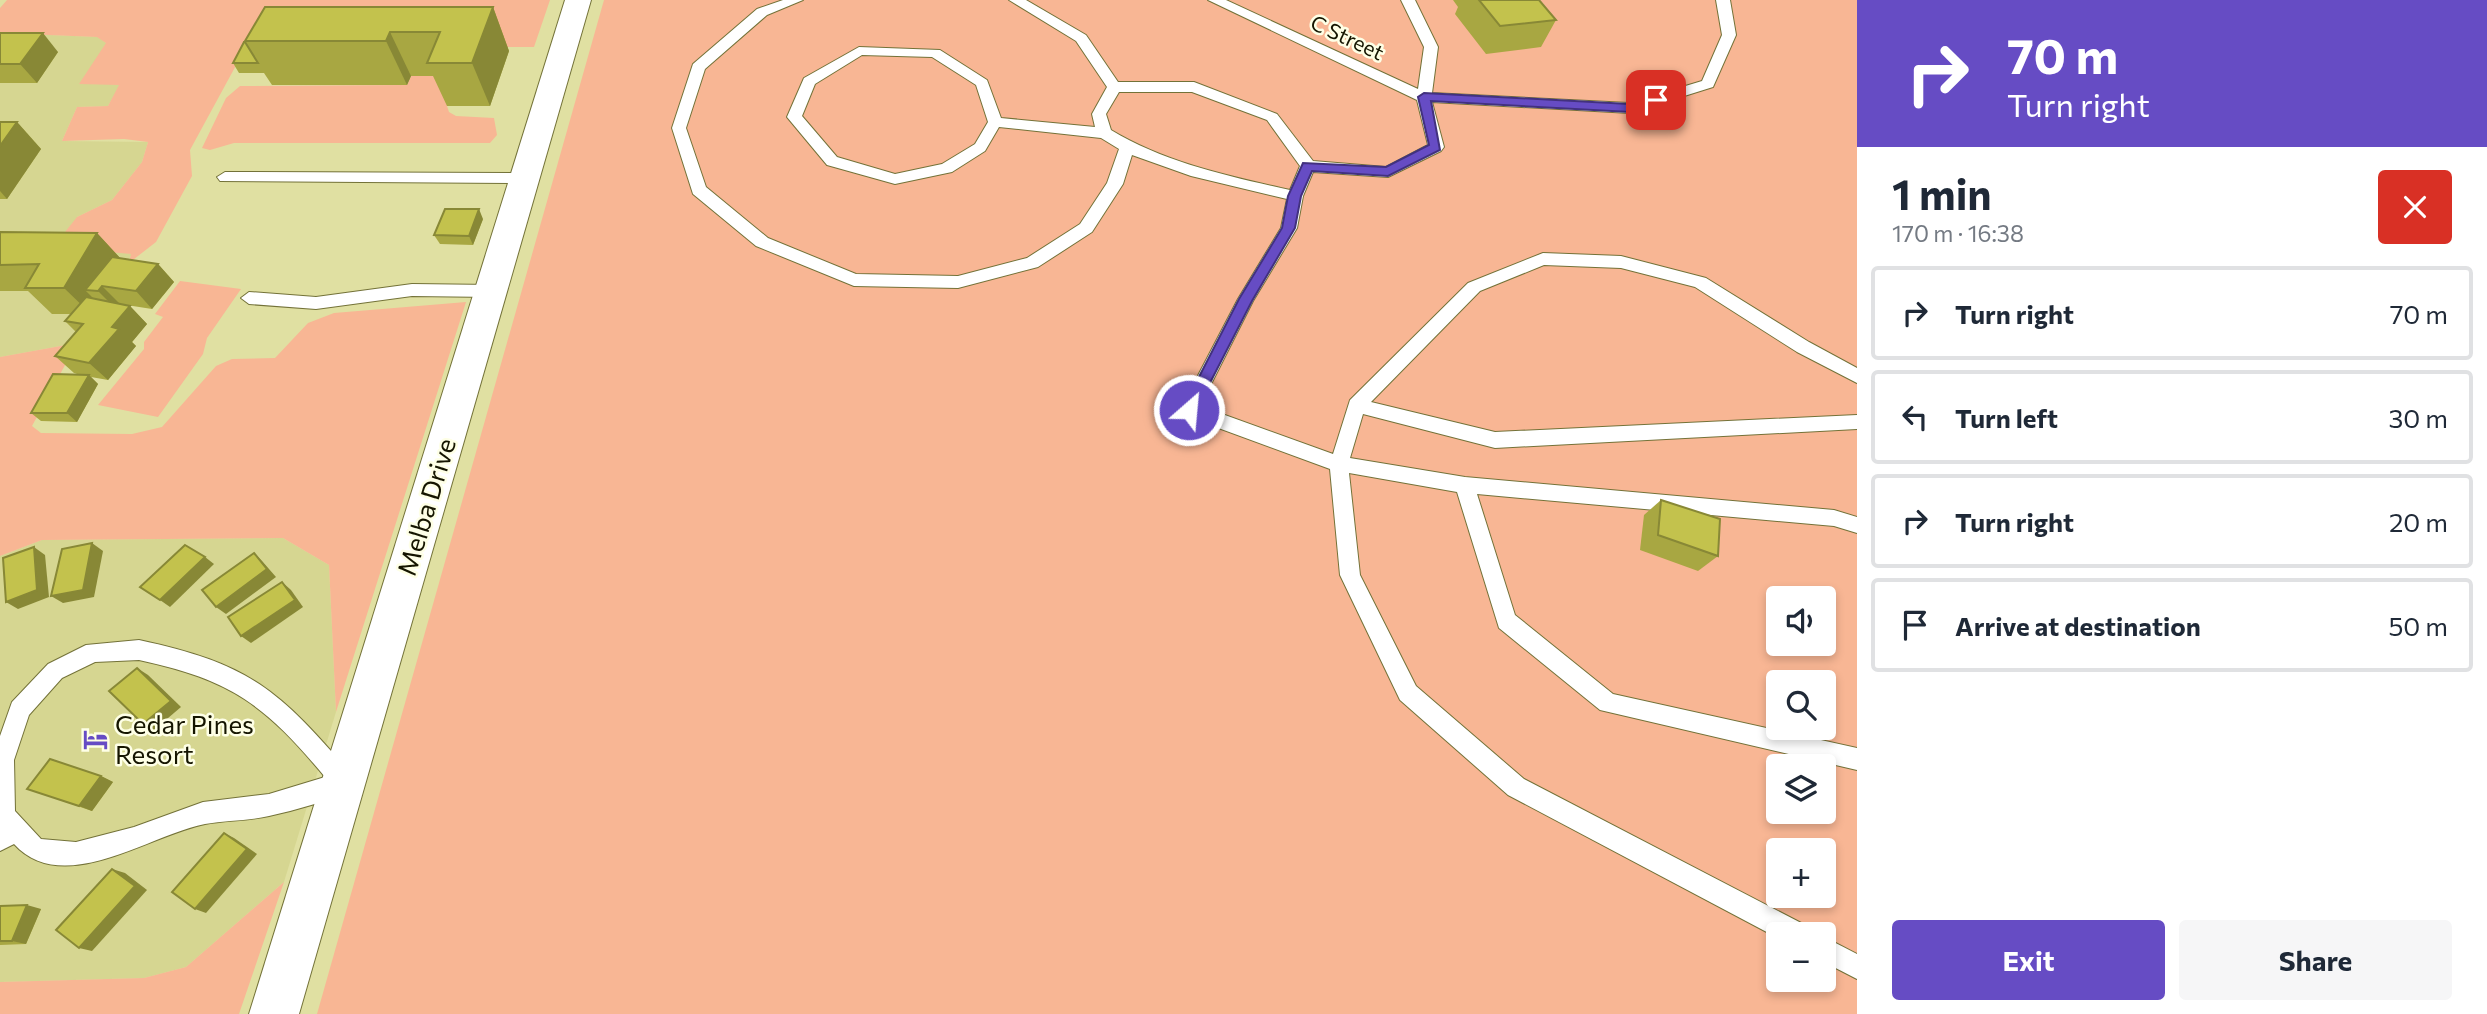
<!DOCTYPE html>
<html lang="en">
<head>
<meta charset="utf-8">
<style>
  :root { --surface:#fff; --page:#f6f6f7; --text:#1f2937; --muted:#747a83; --line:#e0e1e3; --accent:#664cc4 }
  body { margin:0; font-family:Commissioner,sans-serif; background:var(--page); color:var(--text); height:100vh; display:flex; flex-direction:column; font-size:26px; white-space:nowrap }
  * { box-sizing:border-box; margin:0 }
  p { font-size:23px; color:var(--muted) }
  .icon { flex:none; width:38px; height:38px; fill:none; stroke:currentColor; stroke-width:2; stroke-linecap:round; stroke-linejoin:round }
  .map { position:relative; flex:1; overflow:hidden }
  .details { display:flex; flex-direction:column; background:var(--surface); width:630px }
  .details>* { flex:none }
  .guide { background:#664cc4; color:#fff; overflow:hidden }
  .controls { position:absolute; left:1766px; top:586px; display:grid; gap:14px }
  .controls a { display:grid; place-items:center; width:70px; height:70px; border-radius:7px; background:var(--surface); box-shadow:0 4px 10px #0003; font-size:35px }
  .pin { position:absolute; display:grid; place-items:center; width:60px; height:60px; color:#fff; margin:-30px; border-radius:14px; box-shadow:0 4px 10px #0006 }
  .me { position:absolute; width:77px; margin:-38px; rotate:27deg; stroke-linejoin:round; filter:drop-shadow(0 0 5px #0008) }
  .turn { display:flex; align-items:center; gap:24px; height:147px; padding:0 35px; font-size:32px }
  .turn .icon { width:91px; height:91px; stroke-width:2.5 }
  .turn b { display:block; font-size:49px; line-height:60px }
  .round { display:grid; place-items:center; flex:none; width:74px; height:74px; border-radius:7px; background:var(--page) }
  .summary { display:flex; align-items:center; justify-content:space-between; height:119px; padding:0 35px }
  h1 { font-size:42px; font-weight:700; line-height:52px }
  .button { display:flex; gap:14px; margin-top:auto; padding:14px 35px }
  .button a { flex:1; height:80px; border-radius:7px; background:var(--accent); color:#fff; font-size:28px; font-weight:700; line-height:80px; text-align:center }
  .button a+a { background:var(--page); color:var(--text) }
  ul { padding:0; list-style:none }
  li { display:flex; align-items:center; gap:21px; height:94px; margin:0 14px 10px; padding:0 21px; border:4px solid var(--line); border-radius:7px }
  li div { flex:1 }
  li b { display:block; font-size:26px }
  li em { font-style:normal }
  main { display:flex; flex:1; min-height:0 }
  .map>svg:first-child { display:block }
</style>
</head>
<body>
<main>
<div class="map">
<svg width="1857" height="1014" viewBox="0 0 1857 1014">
  <rect width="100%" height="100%" fill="#e0e0a2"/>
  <g fill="#d6d691">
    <path d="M 0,33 L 98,37 L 106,43 L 120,85 L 108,106 L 77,107 L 62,141 L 148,142 L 142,162 L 112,200 L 77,217 L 106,250 L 132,254 L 77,343 L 0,357 Z"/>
    <path d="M 283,538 L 329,565 L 336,712 L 284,882 L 186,967 L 144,978 L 0,982 L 0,556 L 42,540 Z"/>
  </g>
  <g fill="#f8b694" fill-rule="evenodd">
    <path d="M 7,0 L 550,0 L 534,47 L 246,47 L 190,150 L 192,176 L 156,242 L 129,263 L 131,254 L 53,247 L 77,217 L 112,200 L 142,162 L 148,142 L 124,139 L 62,141 L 77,107 L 108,106 L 119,85 L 79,84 L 106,43 L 97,37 L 0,33 L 0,8 Z"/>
    <path d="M 604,0 L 1857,0 L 1857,1014 L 317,1014 ZM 1778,598 L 1824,598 L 1824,644 L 1778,644 ZM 1778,682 L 1824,682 L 1824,728 L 1778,728 ZM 1778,766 L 1824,766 L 1824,812 L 1778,812 ZM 1778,850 L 1824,850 L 1824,896 L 1778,896 ZM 1778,934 L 1824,934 L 1824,980 L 1778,980 Z"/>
    <path d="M 411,76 L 459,76 L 447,106 L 449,112 L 456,116 L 494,118 L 497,135 L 490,143 L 234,143 L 210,150 L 202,148 L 226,98 L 240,86 L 407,85 Z"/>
    <path d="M 180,281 L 241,289 L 207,338 L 203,354 L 158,417 L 98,405 L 144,349 L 144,342 L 163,317 L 155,314 Z"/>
    <path d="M 466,302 L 336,712 L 329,565 L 283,538 L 42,540 L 0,556 L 0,357 L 77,343 L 32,426 L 41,433 L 132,434 L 162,427 L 216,366 L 232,359 L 275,358 L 308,323 L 334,313 Z"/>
    <path d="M 284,882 L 239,1014 L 0,1014 L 0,982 L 144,978 L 186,967 Z"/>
  </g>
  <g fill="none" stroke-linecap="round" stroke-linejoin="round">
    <defs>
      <g id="service">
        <path d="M 783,0 L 803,0 L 767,15 L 705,69 L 686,128 L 706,187 L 768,238 L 856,274 L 958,276 L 1027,258 L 1080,224 L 1107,183 L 1119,149 L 1101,138 L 999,127 L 985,151 L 952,172 L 895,184 L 827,165 L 787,117 L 804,78 L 859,47 L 940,50 L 987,80 L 1001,118 L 1095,127 L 1092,114 L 1107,87 L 1076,41 L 1009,0 L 1026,0 L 1086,35 L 1118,82 L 1194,82 L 1277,114 L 1313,161 L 1386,167 L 1428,145 L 1417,100 L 1208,0 L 1226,0 L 1418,89 L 1424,47 L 1401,0 L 1415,0 L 1438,47 L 1432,93 L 1629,103 L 1702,81 L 1722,35 L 1716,0 L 1730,0 L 1736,35 L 1713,87 L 1630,113 L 1432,102 L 1444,147 L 1441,151 L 1388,177 L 1313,172 L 1303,196 L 1297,228 L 1253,301 L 1200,406 L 1333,454 L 1350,400 L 1468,283 L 1543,253 L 1621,256 L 1706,278 L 1809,342 L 1857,368 L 1857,383 L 1797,352 L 1695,287 L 1621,268 L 1544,265 L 1480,291 L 1371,402 L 1495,432 L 1857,415 L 1857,429 L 1495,448 L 1363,414 L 1350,458 L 1465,477 L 1834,510 L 1857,517 L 1857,533 L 1834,526 L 1477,494 L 1515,615 L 1613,694 L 1857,748 L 1857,770 L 1600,710 L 1499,628 L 1457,492 L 1349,473 L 1360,575 L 1416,686 L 1524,779 L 1805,925 L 1808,934 L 1778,934 L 1778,938 L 1508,795 L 1400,700 L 1340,575 L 1330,469 L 1183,415 L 1180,410 L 1238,299 L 1281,228 L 1287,199 L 1191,176 L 1132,155 L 1123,184 L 1092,232 L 1038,267 L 958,288 L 854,286 L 756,246 L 693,194 L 672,128 L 693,64 L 757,9 ZM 862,55 L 932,57 L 976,85 L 988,122 L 975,144 L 942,164 L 895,174 L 837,157 L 802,116 L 815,84 ZM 1119,92 L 1192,92 L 1267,120 L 1300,166 L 1290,190 C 1228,176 1166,163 1111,130 L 1106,114 Z"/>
        <path d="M 225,172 L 526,173 L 534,178 L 526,183 L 220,181 L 217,177 Z"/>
        <path d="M 412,284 L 493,285 L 501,291 L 493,297 L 412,296 L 316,309 L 249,304 L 241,298 L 249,292 L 316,297 Z"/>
        <path d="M 139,640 C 251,664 279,690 352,775 L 355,783 L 352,791 C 326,801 297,810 269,816 C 248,821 226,820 205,824 C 149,835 63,898 14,844 L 0,851 L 0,736 L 12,702 L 48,664 L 86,645 ZM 139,660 C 232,680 265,705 325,777 L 269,794 L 203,802 L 134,827 L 76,842 L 41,839 L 15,811 L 14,760 L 29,715 L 62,678 L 95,662 Z"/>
        <path d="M 1824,937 L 1857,954 L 1857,979 L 1824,962 Z"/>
      </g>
      <path id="minor" d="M 565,0 L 591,0 L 299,1014 L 249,1014 Z"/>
    </defs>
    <use href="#service" stroke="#737238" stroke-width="2"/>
    <use href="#minor" stroke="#737238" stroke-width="2"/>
    <use href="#service" fill="#fff" fill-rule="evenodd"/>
    <use href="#minor" fill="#fff" fill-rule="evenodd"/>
  </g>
  <g fill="#a8a742">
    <path d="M 1453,0 L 1539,0 L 1556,20 L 1541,47 L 1486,54 L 1455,14 L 1458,7 Z"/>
    <path d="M 493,7 L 509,51 L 490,106 L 447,106 L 433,76 L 411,76 L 407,85 L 272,85 L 264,73 L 239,73 L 233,63 L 245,42 L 245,41 Z"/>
    <path d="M 0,33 L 58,52 L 37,83 L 0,83 Z"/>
    <path d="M 0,122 L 17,122 L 41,149 L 7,199 L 0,199 Z"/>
    <path d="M 483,219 L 473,245 L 440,244 L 434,235 Z"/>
    <path d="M 0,232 L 97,233 L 120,258 L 158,264 L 174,282 L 152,309 L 120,304 L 130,306 L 147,324 L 132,342 L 136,346 L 108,380 L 91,377 L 98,384 L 77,422 L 41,421 L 31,413 L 80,375 L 74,373 L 55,356 L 76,332 L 65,321 L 71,314 L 52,314 L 28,291 L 0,291 Z"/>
    <path d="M 1661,500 L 1718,556 L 1698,571 L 1640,550 L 1644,515 Z"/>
    <path d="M 101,776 L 113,782 L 92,811 L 27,789 Z"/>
    <path d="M 0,906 L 41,909 L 26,944 L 0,945 Z"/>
  </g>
  <g fill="#888836">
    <path d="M 493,7 L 509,51 L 490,106 L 472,63 Z"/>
    <path d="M 390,32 L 411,76 L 407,85 L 386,41 Z"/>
    <path d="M 43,33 L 58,52 L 37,83 L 20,64 Z"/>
    <path d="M 17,122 L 41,149 L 7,199 L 0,191 L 0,146 Z"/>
    <path d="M 479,209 L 483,219 L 473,245 L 469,236 Z"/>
    <path d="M 97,233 L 121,259 L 102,286 L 120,304 L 116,309 L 98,291 L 85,290 L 97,302 L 90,313 L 64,288 Z"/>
    <path d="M 158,264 L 174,282 L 152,309 L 136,291 Z"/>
    <path d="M 130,306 L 147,324 L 132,342 L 136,346 L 108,380 L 89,363 L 112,327 Z"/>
    <path d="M 89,375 L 98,384 L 77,422 L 67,413 Z"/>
    <path d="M 92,543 L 103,551 L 94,597 L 63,603 L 51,596 Z"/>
    <path d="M 34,547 L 45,555 L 49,597 L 18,609 L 6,602 Z"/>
    <path d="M 254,553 L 262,561 L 276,577 L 226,614 L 216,607 Z"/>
    <path d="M 205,557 L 214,564 L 170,607 L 160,600 Z"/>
    <path d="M 282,582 L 291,590 L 303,607 L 251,643 L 241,636 Z"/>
    <path d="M 137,668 L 148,675 L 181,707 L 154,730 L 143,724 Z"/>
    <path d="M 101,776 L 113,782 L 92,811 L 79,806 Z"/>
    <path d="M 224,833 L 234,838 L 257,854 L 206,913 L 195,909 Z"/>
    <path d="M 112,869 L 125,873 L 147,890 L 92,951 L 79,948 Z"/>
    <path d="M 27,905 L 41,909 L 26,944 L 12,941 Z"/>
  </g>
  <g fill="#c3c24d" stroke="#888836" stroke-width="2">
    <path d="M 1479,0 L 1539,0 L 1556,20 L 1500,26 Z"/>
    <path d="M 265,7 L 493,7 L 472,63 L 427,63 L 440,32 L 390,32 L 386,41 L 245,41 Z"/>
    <path d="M 0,33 L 43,33 L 20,64 L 0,64 Z"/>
    <path d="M 244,42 L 245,42 L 258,63 L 233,63 Z"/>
    <path d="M 0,122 L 17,122 L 0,146 Z"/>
    <path d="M 445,209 L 479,209 L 469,236 L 434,235 Z"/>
    <path d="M 0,232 L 97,233 L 64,288 L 25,288 L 39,264 L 0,265 Z"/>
    <path d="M 112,257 L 158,264 L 136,291 L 102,286 L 98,291 L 85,290 Z"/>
    <path d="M 86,297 L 130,306 L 112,327 L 119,329 L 89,363 L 55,356 L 83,324 L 65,321 Z"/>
    <path d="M 53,374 L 89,375 L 67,413 L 31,413 Z"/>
    <path d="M 1661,500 L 1720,519 L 1718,556 L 1658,535 Z"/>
    <path d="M 92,543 L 83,590 L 51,596 L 62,549 Z"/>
    <path d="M 185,545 L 205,557 L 160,600 L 140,587 Z"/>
    <path d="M 34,547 L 37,590 L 6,602 L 3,558 Z"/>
    <path d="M 254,553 L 267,569 L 216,607 L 202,590 Z"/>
    <path d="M 282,582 L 295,600 L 241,636 L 228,617 Z"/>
    <path d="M 137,668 L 171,701 L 143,724 L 109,691 Z"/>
    <path d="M 50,759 L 101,776 L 79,806 L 27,789 Z"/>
    <path d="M 224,833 L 247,849 L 195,909 L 172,892 Z"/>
    <path d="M 112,869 L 135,886 L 79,948 L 56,930 Z"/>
    <path d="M 27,905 L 12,941 L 0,941 L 0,906 Z"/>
  </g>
  <path fill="#664cc4" stroke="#42317f" stroke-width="2" d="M 1424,93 L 1629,104 L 1656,96 L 1662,100 L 1630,112 L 1431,101 L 1440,150 L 1388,176 L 1312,171 L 1301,196 L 1295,228 L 1252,301 L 1194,414 L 1184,414 L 1182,410 L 1239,299 L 1282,228 L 1288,196 L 1303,163 L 1386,167 L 1429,145 L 1418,97 Z"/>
  <defs>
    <symbol id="hotel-bare" viewBox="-9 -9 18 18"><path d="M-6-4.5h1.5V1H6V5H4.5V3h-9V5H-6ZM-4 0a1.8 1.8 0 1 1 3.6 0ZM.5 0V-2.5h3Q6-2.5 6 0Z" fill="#664cc4" stroke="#feffe6" stroke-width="2.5" paint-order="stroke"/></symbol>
  </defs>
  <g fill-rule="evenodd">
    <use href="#hotel-bare" x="78" y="722" width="35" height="35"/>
  </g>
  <g text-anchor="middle" stroke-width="5" stroke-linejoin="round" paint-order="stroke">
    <g font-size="21" fill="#151500" stroke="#feffe6">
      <text transform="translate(1347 38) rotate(25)" y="7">C Street</text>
    </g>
    <g font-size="26" fill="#151500" stroke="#feffe6">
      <text transform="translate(427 507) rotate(-73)" y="9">Melba Drive</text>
    </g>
    <g font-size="26" fill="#151500" stroke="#feffe6" text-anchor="start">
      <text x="115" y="734">Cedar Pines<tspan x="115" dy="30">Resort</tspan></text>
    </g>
  </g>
</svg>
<div class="controls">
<a><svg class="icon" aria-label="sound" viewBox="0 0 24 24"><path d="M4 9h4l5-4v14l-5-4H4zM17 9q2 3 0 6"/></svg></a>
<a><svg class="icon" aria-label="search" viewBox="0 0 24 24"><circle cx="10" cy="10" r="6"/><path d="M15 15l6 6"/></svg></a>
<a><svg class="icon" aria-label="layers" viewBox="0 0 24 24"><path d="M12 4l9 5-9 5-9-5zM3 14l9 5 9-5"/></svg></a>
<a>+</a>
<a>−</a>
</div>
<div class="pin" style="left:1656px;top:100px;background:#d93025"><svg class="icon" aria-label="arrive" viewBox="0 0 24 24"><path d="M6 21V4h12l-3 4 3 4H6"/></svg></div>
<svg class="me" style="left:1189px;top:410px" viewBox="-20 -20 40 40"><circle r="17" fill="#664cc4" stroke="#fff" stroke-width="3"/><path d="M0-11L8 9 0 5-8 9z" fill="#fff"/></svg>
</div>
<section class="details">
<div class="guide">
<div class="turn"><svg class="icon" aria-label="right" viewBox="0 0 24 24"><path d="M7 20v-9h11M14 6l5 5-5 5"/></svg><div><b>70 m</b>Turn right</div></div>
</div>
<div class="summary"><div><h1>1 min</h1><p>170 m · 16:38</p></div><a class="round" style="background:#d93025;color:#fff"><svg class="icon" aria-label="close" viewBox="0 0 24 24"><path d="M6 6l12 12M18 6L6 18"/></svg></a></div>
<ul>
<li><svg class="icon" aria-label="right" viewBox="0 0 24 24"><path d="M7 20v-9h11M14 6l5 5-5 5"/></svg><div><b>Turn right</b></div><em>70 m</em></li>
<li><svg class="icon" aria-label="left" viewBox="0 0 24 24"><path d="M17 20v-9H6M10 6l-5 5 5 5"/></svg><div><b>Turn left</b></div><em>30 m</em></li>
<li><svg class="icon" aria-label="right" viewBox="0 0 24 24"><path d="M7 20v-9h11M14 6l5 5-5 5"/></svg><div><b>Turn right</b></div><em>20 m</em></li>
<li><svg class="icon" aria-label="arrive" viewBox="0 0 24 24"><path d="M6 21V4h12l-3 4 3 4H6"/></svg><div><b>Arrive at destination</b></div><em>50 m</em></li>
</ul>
<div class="button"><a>Exit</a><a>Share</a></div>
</section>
</main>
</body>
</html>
